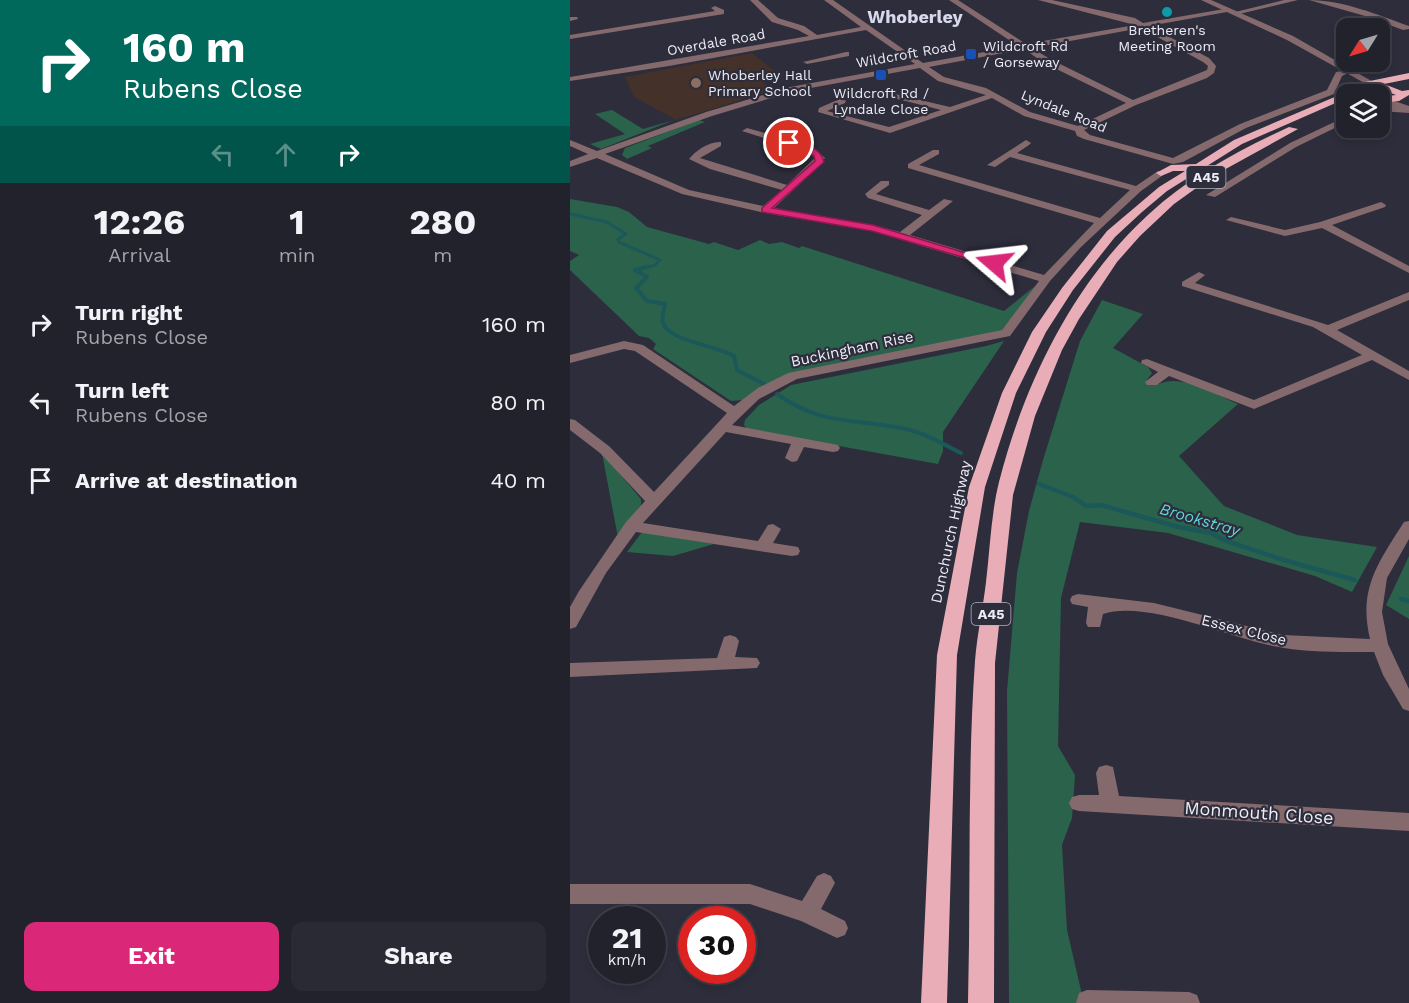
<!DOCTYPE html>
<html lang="en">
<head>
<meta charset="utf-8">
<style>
  :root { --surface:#22222d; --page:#2a2a35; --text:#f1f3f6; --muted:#a2a4aa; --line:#3f3f49; --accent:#db2777 }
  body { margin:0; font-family:"Work Sans",sans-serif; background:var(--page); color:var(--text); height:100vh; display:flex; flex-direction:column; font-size:22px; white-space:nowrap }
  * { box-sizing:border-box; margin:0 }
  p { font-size:20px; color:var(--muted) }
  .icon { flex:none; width:33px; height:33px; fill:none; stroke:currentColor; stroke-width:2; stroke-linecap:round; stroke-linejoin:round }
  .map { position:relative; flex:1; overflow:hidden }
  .sheet { display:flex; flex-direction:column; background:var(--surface); width:570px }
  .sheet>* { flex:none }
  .guide { background:#00695c; color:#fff; overflow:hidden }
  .needle { width:39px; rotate:233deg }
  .fabs { position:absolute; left:766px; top:18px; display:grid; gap:12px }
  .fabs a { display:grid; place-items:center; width:54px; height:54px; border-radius:12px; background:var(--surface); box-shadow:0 3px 9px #0003,0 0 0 2px var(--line); font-size:30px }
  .speed { position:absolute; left:18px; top:906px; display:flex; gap:12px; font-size:30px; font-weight:700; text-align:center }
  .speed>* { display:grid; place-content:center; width:78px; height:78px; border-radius:50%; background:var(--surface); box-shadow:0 3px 9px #0003,0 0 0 2px var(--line); line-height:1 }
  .speed small { font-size:15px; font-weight:400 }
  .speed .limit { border:9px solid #d22; background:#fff; color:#111 }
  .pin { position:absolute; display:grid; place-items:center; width:51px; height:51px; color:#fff; margin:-26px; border:3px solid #fff; border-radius:50%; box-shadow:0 2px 6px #0007 }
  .me { position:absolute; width:66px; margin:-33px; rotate:287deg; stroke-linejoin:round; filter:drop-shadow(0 0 4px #0008) }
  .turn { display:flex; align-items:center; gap:21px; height:126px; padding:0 24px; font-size:27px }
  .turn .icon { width:78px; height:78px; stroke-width:2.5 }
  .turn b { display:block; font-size:42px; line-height:51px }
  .lanes { display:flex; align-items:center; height:57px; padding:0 24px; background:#0003; justify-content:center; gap:30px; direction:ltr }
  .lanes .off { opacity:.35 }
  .eta { display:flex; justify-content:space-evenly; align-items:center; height:102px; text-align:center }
  .eta b { font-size:36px; font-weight:700; line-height:42px }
  .button { display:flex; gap:12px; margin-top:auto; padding:12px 24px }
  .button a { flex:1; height:69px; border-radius:12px; background:var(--accent); color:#fff; font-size:24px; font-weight:700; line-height:69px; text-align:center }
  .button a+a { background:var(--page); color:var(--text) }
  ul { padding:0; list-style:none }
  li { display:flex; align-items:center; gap:18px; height:78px; padding:0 24px }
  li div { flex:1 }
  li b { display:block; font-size:22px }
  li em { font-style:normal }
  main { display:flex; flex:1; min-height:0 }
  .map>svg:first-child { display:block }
</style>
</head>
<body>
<main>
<section class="sheet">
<div class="guide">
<div class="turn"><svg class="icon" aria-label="right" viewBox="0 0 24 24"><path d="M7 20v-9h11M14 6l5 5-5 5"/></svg><div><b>160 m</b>Rubens Close</div></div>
<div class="lanes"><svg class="icon off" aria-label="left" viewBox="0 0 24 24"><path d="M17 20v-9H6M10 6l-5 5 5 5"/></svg><svg class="icon off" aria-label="ahead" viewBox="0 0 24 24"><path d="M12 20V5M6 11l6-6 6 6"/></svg><svg class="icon" aria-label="right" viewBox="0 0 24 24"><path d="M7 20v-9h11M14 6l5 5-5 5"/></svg></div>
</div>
<div class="eta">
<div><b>12:26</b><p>Arrival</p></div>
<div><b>1</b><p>min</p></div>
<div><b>280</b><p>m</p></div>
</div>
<ul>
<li><svg class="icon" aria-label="right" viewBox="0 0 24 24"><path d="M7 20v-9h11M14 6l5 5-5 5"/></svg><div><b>Turn right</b><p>Rubens Close</p></div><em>160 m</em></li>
<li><svg class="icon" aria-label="left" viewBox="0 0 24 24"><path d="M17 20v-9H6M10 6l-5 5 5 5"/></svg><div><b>Turn left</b><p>Rubens Close</p></div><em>80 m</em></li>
<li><svg class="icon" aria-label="arrive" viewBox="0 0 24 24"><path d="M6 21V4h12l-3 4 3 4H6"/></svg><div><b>Arrive at destination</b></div><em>40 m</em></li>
</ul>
<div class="button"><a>Exit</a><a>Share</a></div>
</section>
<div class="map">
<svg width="839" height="1003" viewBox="0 0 839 1003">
  <rect width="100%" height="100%" fill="#2d2d3c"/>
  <path fill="#44322a" d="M 182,53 L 206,72 L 185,76 L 203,90 L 106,120 L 64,97 L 55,77 Z"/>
  <g fill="#2b624b">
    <path d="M 42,110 L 73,129 L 104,120 L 31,149 L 20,144 L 55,134 L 25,114 Z"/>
    <path d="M 129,120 L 135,122 L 78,146 L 82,148 L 57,159 L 52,155 L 55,148 Z"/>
    <path d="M 0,199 L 47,207 L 59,212 L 77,227 L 139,244 L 144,242 L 168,250 L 190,240 L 199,244 L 212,242 L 229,248 L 232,246 L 434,311 L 465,286 L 442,319 L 431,331 L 231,373 L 173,400 L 161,401 L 83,349 L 86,344 L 79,338 L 69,336 L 0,270 L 0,261 L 9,255 L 0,251 Z"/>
    <path d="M 532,300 L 573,314 L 543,348 L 578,367 L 582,373 L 577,380 L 586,385 C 612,372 644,394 668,404 L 609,456 L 654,506 L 727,535 L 807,547 L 782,592 L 745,576 L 598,533 L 510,522 L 491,598 L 488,746 L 505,775 L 502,818 L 492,845 L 497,930 L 513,999 L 511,1003 L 439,1003 L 437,691 L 447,573 L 459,511 L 473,460 L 510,341 Z"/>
    <path d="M 434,341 L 373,432 L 373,451 L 368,464 C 304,452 240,441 176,428 L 174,425 L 175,420 L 189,405 L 221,385 L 416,346 Z"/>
    <path d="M 32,453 L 71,499 L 71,505 L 48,538 Z"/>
    <path d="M 72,532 L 144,544 L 103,556 L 57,552 Z"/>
    <path d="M 839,556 L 839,619 L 816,605 Z"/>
  </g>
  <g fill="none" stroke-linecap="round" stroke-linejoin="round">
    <path stroke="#1b5859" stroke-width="3" d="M 0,214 L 37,222 L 56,234 L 48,239 L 49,242 L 90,260 L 85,265 L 71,269"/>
    <g stroke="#1b5859" stroke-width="4">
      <path d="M 77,267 L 65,270 L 77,277 L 66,288 L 77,301 L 95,304 C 94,310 91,317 93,323 C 98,341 149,346 164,356 L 167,370 L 194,384"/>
      <path d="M 207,394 C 253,427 289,418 340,430 C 358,434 374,445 391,453"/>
    </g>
    <g stroke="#1b5859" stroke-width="4.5">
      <path d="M 469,484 L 503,497 L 516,506 L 531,505 L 608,527 L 641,533 L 656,541 L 717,561 L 785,580"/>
      <path d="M 831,599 L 839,601"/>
    </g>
    <g fill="#84696d" fill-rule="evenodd">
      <path d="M 180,0 L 188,0 L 208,18 L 234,26 L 247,35 L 291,27 L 254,0 L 263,0 L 353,63 L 448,46 L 379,0 L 388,0 L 456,44 L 565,25 L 468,0 L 482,0 L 565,18 L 573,23 L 660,8 L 657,12 L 579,26 L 639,58 L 646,66 L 644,73 L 637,78 L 566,105 L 514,130 L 520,135 L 603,158 L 670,124 L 757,90 L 766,72 L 777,70 L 781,72 L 772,76 L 764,94 L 676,128 L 613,162 L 603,164 L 514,139 L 507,136 L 505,131 L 454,116 L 422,98 L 320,133 L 248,112 L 249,108 L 272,98 L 276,101 L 275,103 L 257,111 L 319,127 L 371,110 L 312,95 L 312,91 L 380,107 L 416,95 L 368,81 L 350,68 L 224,91 L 142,116 L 35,154 L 119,190 L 193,206 L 212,190 L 140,169 L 119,159 C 126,150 140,141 151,142 L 151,146 L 130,158 L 217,185 L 245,158 L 238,152 L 172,131 L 177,128 L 195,133 L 218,123 L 224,123 L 224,127 L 204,136 L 244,148 L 255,158 L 245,170 L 204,208 L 303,225 L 330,232 L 352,215 L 298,198 L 295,194 L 311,181 L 319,181 L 319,185 L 306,194 L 359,210 L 374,199 L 383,201 L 340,235 L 474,275 L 524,223 L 338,168 L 338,164 L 363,150 L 369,150 L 369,154 L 349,165 L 530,218 L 560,190 L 440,157 L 425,167 L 417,165 L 456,140 L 461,143 L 459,145 L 447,153 L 566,186 L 588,171 L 596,173 L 571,191 L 511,247 L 480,281 L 440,336 L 227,379 L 189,399 L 162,425 L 263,444 L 268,445 L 270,448 L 268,451 L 263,452 L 234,447 L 227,461 L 222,462 L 215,458 L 221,444 L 156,432 L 73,523 L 188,541 L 198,525 L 203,524 L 211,529 L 203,543 L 228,547 L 230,551 L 228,555 L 222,556 L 66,532 L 36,573 L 6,627 L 0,629 L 0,607 L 9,591 L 56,522 L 75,501 L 30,453 L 0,430 L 0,419 L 5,420 L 40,447 L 84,492 L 157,413 L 65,351 L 54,349 L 0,363 L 0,355 L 54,341 L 73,345 L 164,406 L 188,388 L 218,373 L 432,330 L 469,281 L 302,231 L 195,213 L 112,194 L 27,158 L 0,167 L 0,161 L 18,154 L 0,146 L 0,140 L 27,151 L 136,112 L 220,87 L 345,64 L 296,30 L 99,66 L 0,81 L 0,77 L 239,36 L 228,30 L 202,22 ZM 571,28 L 633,62 L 638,66 L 637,70 L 563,100 L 480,59 L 462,48 ZM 454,49 L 474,63 L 556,103 L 508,126 L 460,112 L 416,88 L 374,77 L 359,67 Z"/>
      <path d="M 714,0 L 728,0 L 665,15 L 661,13 Z"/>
      <path d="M 739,0 C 773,0 808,15 839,26 L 839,29 L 833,30 L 795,16 Z"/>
      <path d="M 145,6 L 154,10 L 154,14 L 0,39 L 0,35 L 145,11 L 141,8 Z"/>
      <path d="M 0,17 L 7,17 L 8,19 L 0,21 Z"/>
      <path d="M 276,52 L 279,52 L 279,56 L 237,64 L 233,62 Z"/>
      <path d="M 810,105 L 839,107 L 839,113 L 810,111 Z"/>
      <path d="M 777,116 L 777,122 L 726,147 L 645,197 L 636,195 L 720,143 Z"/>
      <path d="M 811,202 L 816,205 L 815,207 L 762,225 L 839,266 L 839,273 L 752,228 L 715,236 L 656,220 L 661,217 L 715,230 L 750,222 Z"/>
      <path d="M 629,272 L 635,275 L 625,283 L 758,325 L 839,292 L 839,300 L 767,330 L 839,371 L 839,380 L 802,360 L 684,409 L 599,376 L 587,385 L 577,385 L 575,382 L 588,372 L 571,363 L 572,360 L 577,359 L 684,400 L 792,355 L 743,327 L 612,286 L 612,282 Z"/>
      <path d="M 839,521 L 839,539 L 817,578 L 812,612 L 818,644 L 839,689 L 839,711 L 833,709 L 813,675 L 804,652 C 770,652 736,653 703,646 C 657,637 577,600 533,614 L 530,627 L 518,627 L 516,623 L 518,607 L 502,604 L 500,600 L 502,596 L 508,594 L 584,603 L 713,635 L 800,639 C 788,589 808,563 834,522 Z"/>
      <path d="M 160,635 L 166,637 L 169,641 L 165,657 L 187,658 L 190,663 L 187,668 L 0,677 L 0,663 L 147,658 L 154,637 Z"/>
      <path d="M 536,765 L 543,767 L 549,796 L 839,813 L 839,831 L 509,811 L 502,809 L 499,803 L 502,797 L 509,795 L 529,795 L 526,773 L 529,767 Z"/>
      <path d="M 254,873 L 261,876 L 265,883 L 251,909 L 275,921 L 278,928 L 275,935 L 267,938 L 231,921 L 180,904 L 0,904 L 0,884 L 180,884 L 232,901 L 247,876 Z"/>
      <path d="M 517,990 L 619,992 L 627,995 L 630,1003 L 506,1003 L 509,993 Z"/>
    </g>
    <g fill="#84696d" fill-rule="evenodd">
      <path d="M 631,0 L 641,0 L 723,36 L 805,83 L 798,85 L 717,40 Z"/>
      <path d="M 816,98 L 839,106 L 839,112 L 813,103 L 813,99 Z"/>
    </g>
    <g fill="#e8adb7" fill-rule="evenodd">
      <path d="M 839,73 L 839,79 L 814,84 L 832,91 L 839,90 L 839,95 L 829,101 L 810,103 L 810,97 L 826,95 L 804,87 L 777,94 L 777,98 L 672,144 L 597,191 L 572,212 L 545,237 L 503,290 L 476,332 L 446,393 L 415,487 L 387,655 L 377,1003 L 351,1003 L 367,655 L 399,487 L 432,393 L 462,332 L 492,288 L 537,231 L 589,187 L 615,171 L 603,171 L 591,176 L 586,173 L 601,165 L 626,164 L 664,140 L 774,93 L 790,83 Z"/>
      <path d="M 719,127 L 728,129 L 643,176 L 604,204 L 570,236 L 547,262 L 509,319 L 492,350 L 465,416 L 443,495 L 425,663 L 424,1003 L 398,1003 C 401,889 397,775 405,661 C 407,635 413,608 416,582 C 420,549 421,514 429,482 C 454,384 503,283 579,214 C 620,176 669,150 719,127 Z"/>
    </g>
  </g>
  <path fill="#db2777" stroke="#8e194d" stroke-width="1.5" d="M 216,141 C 230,141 251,147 254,162 L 202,208 L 303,225 L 429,263 L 420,265 L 302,231 L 192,212 L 192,208 L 245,161 L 244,156 L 216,145 Z"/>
  <circle fill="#0f9aa8" stroke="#2d2d3c" stroke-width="2" cx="597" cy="12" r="6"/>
  <g fill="#1a4fb4" stroke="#2d2d3c" stroke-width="2">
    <rect x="395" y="48" width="12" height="12" rx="3"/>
    <rect x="305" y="69" width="12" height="12" rx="3"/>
  </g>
  <circle fill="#8d6e63" stroke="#2d2d3c" stroke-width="2" cx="126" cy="83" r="6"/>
  <g text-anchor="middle" stroke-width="4.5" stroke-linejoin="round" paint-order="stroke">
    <g font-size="14" fill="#ededf7" stroke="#2d2d3c">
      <text x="597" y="35">Bretheren's<tspan x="597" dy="16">Meeting Room</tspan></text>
      <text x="413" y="51" text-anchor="start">Wildcroft Rd<tspan x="413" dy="16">/ Gorseway</tspan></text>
      <text x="138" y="80" text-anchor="start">Whoberley Hall<tspan x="138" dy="16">Primary School</tspan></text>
      <text x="311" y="98">Wildcroft Rd /<tspan x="311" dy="16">Lyndale Close</tspan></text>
    </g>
    <g font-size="14" fill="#ededf7" stroke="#2d2d3c">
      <text transform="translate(146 42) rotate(-10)" y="5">Overdale Road</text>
      <text transform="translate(336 54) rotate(-10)" y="5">Wildcroft Road</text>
      <text transform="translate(494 111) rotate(22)" y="5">Lyndale Road</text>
    </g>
    <g fill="#2d2d3c" stroke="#b3b3bf" stroke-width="1.5">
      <rect x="616.5" y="166" width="39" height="22" rx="4.5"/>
      <rect x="401.5" y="603" width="39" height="22" rx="4.5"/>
    </g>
    <g font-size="14" font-weight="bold" fill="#ededf7">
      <text x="636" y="182">A45</text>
      <text x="421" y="619">A45</text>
    </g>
    <g font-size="15" fill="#ededf7" stroke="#2d2d3c">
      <text transform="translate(282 349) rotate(-12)" y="5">Buckingham Rise</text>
      <text transform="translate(381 532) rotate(-78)" y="5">Dunchurch Highway</text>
      <text transform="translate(674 630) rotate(14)" y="5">Essex Close</text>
    </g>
    <g font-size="16" font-style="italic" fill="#5ed5d7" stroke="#2d2d3c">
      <text transform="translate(630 519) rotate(16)" y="6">Brookstray</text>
    </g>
    <g font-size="18" font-weight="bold" fill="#d9d9ed" stroke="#2d2d3c">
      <text x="345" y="23">Whoberley</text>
    </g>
    <g font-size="18" fill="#ededf7" stroke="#2d2d3c">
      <text transform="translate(689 813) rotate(4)" y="6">Monmouth Close</text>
    </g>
  </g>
</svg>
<div class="fabs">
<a><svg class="needle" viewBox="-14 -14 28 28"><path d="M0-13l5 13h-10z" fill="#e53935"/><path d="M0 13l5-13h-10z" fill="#a2a4aa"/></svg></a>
<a><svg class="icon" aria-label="layers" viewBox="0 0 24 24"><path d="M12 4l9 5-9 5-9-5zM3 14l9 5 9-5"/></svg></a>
</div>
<div class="speed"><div>21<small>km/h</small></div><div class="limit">30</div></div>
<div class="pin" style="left:219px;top:143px;background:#d93025"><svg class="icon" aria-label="arrive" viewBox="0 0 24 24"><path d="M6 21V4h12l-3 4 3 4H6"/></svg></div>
<svg class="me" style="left:424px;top:263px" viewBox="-20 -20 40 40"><path d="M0-17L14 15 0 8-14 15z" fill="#db2777" stroke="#fff" stroke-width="4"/></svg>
</div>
</main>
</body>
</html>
